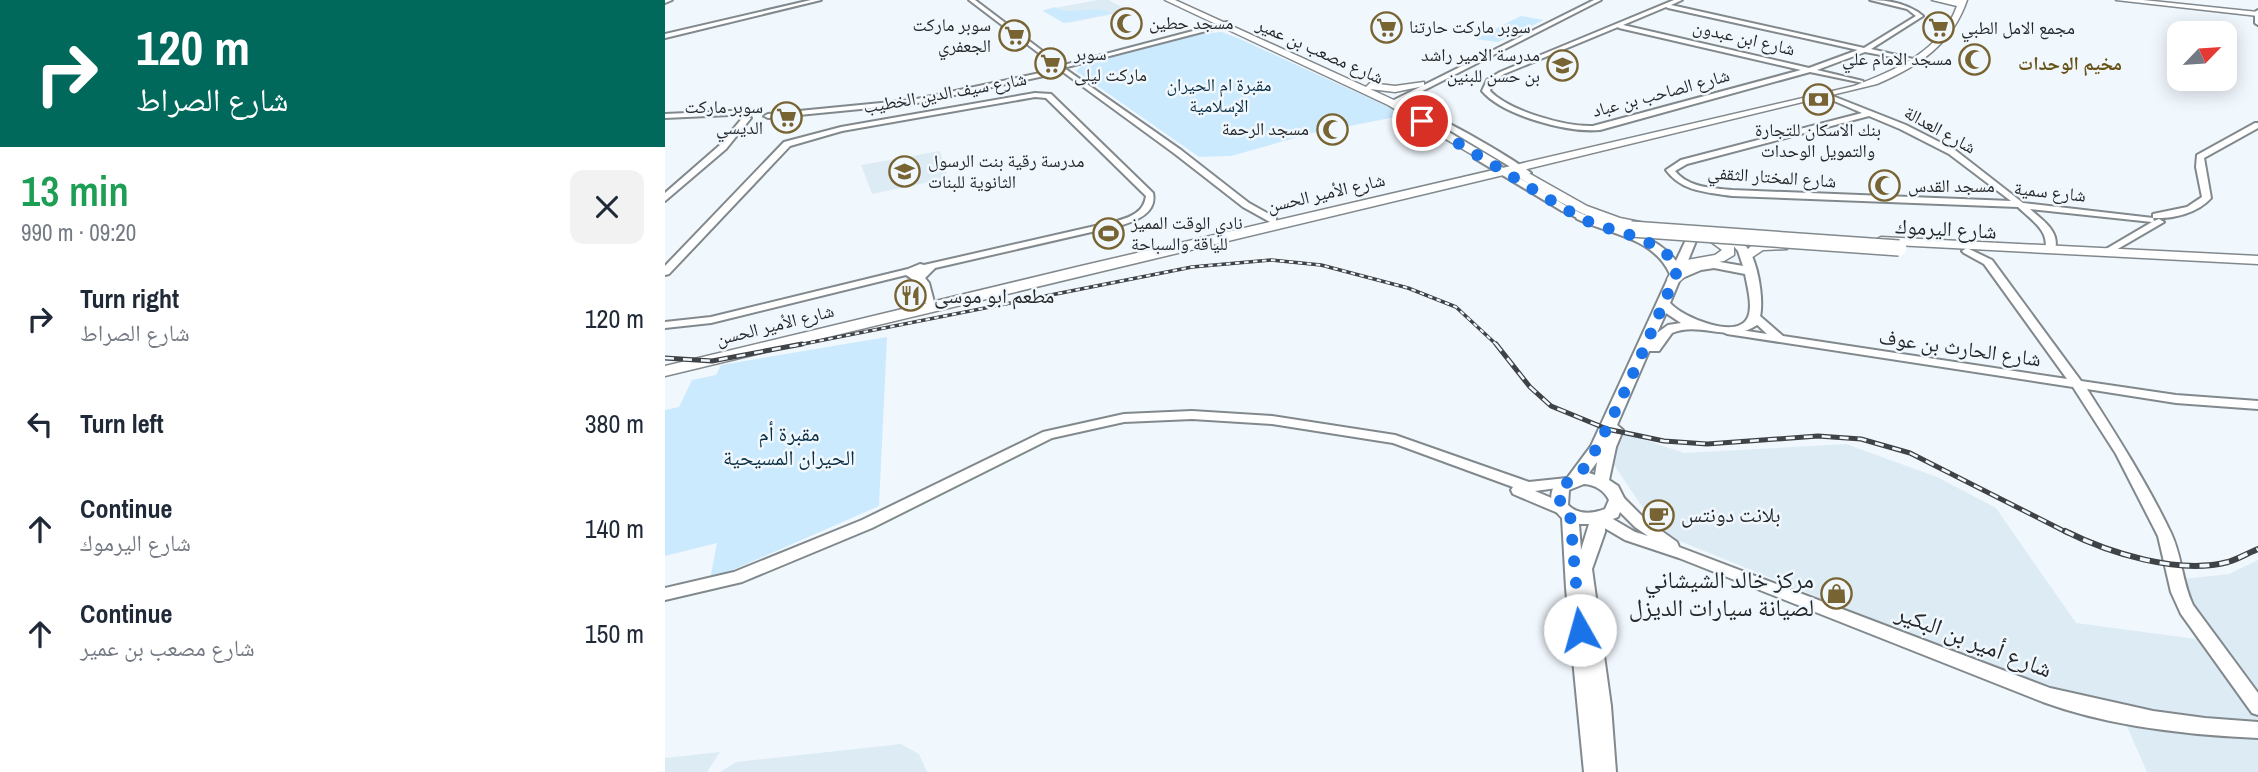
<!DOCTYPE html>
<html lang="en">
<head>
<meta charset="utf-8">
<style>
  :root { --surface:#fff; --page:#f2f2f3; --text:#1f2937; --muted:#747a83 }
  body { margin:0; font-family:"Archivo Narrow","Noto Naskh Arabic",sans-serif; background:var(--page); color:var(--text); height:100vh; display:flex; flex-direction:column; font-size:26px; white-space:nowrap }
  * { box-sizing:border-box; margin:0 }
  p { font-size:23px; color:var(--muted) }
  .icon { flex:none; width:38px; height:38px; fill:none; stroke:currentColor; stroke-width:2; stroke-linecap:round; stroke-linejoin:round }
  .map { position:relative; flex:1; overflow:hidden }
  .drawer { display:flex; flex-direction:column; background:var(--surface); width:665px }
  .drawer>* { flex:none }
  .guide { background:#00695c; color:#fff; overflow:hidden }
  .needle { width:46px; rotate:65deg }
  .fabs { position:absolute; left:1502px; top:21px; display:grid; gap:14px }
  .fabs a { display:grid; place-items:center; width:70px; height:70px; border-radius:14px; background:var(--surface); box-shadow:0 4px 18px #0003; font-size:35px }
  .pin { position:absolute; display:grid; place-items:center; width:60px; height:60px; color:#fff; margin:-30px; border:4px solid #fff; border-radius:50%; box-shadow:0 2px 7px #0007 }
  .me { position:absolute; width:77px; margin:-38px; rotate:353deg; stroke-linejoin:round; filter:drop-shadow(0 0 5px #0008) }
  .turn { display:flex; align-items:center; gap:24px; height:147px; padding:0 21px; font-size:32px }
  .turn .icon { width:91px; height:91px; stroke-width:2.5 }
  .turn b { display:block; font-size:49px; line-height:60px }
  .round { display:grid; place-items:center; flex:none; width:74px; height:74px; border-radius:14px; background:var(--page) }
  .overview { display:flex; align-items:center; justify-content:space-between; height:119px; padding:0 21px }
  h1 { font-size:42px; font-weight:600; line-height:52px; color:#1e9e55 }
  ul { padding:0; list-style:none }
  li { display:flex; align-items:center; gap:21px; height:105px; padding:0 21px }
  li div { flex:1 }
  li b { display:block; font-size:26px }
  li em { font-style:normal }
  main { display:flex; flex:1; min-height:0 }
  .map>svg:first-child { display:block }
</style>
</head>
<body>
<main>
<section class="drawer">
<div class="guide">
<div class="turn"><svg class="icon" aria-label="right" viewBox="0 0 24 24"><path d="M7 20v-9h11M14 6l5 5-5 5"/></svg><div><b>120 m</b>شارع الصراط</div></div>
</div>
<div class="overview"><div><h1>13 min</h1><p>990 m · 09:20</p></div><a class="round"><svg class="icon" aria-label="close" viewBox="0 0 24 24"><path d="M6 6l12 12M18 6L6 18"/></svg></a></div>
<ul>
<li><svg class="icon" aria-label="right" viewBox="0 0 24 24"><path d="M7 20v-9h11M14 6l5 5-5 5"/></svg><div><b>Turn right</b><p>شارع الصراط</p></div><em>120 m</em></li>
<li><svg class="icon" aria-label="left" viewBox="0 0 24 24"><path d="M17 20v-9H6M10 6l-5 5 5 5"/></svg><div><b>Turn left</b></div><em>380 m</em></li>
<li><svg class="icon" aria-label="ahead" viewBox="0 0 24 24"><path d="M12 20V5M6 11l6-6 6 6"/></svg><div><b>Continue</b><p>شارع اليرموك</p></div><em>140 m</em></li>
<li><svg class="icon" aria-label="ahead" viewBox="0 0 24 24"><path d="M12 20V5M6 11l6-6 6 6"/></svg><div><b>Continue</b><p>شارع مصعب بن عمير</p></div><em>150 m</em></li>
</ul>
</section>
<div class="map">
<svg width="1593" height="772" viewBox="0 0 1593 772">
  <rect width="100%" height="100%" fill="#f0f7fd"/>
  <g fill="#ddebf5">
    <path d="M 433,0 L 444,0 L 464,11 L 403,23 L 397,22 L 378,10 Z"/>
    <path d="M 275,151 L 283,178 L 207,194 L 196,165 Z"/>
    <path d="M 957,432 L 1019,453 L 1181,444 L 1272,477 L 1331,508 L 1411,623 L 1539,640 L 1519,579 L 1564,574 L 1593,560 L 1593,772 L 1482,772 L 1460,722 L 995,533 L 947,462 Z"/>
    <path d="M 236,744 L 254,754 L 262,772 L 55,772 L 71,762 Z"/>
    <path d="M 55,752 L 42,772 L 0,772 L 0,758 Z"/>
  </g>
  <g fill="#cceafe">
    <path d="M 389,7 C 405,17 430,4 447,13 L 399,23 L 378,11 Z"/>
    <path d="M 856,16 L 879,20 L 833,42 L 810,39 Z"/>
    <path d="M 557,32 L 575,39 L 741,115 L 648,133 L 566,156 L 534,157 L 411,71 L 419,64 L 536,34 Z"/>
    <path d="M 222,337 L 214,506 L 45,580 L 52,543 L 0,556 L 0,410 L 14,407 L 27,380 L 51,375 L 56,365 Z"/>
  </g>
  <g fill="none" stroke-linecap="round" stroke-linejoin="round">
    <path stroke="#c7ced3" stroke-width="11" stroke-dasharray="11 5" stroke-linecap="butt" d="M 827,161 L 851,175"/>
    <defs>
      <g id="minor">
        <path d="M 146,0 L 156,0 L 0,38 L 0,34 Z"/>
        <path d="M 304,0 L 310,0 L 396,65 L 396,67 L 392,67 Z"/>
        <path d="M 929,0 L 936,0 L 730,105 L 723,103 Z"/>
        <path d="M 1009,0 L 1017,0 L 1006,5 L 1199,48 L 1251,16 L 1242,9 L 1205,0 C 1224,0 1244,4 1258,16 L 1206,49 L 1248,59 L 1248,61 L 1200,52 L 1152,70 L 1198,81 L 1198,83 L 1145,72 L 935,130 C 904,133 838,116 817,91 L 822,80 L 835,72 ZM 1001,7 L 1003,8 L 1193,50 L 1144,68 L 958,25 ZM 953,27 L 954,28 L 1136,70 L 928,126 C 900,127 844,111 825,91 L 827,82 L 839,74 Z"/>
        <path d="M 1593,10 L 1593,25 L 1590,23 L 1590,12 Z"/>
        <path d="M 562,22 L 564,25 L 402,67 L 399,65 Z"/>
        <path d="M 399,68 L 516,150 L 584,203 L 611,218 L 611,222 L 605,222 L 578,207 L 510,154 L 398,72 L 247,104 L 103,118 L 99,116 L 103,114 L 247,100 Z"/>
        <path d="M 1155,91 L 1241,125 L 1290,150 L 1358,203 L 1488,218 L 1488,214 L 1522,207 L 1537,197 L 1531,167 L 1532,155 L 1590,123 L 1593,123 L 1593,128 L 1539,158 L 1546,198 C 1533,213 1508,219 1488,218 L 1489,221 L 1494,219 L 1499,222 L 1444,254 L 1439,251 L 1441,249 L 1487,222 L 1365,209 C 1377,220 1395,231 1390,249 L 1385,252 L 1380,249 C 1385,231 1365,219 1353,207 L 1067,196 C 1042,192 1017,192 1001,170 L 1016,160 L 1197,113 L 1153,94 L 1151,93 ZM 1204,116 L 1235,129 L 1284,154 L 1346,201 L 1067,190 C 1047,188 1024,188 1010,171 L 1022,164 Z"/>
        <path d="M 370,93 L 386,94 L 488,193 C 492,212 473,220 457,225 L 270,268 L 260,278 L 264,283 L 269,302 L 264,305 L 259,302 C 254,286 255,284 241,275 L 46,323 L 0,328 L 0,322 L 46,317 L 243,269 L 255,264 L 259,265 L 452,221 C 466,217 479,212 481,196 L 381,98 L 370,97 L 177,131 L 125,146 L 4,274 L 0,275 L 0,266 L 119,142 L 176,127 Z"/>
        <path d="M 89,110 L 90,112 L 86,114 L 0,118 L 0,114 Z"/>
        <path d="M 759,114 C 775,115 852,161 866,173 L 859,175 L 776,125 L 759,118 Z"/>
        <path d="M 79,116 L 86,118 L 61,149 L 0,201 L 0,193 L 55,145 Z"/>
        <path d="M 809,154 L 815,154 L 903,207 L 932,221 L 927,224 L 924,223 L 897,211 L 809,158 Z"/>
        <path d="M 1302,248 L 1327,260 L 1416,381 L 1511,395 L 1593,401 L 1593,409 L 1511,403 L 1422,389 C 1452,436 1482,483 1506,533 C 1517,556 1517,582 1528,605 L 1593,693 L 1593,715 L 1587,713 L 1516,614 L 1506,592 L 1493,536 L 1451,454 L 1408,387 L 1062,334 L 1056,331 L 1062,328 L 1102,334 L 1085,318 L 1091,315 L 1095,316 L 1118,336 L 1402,379 L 1319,264 L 1299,253 L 1297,251 Z"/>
        <path d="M 527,411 L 607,416 L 730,435 L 864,482 L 902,478 L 907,480 L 909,483 L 907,486 L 870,491 L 903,505 L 905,509 L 903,513 L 898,514 L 893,513 L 848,494 L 846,490 L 848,487 L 728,443 L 607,424 L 527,419 L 459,422 L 387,438 L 207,528 L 77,582 L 0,600 L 0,588 L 69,572 L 197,520 L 378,432 L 459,414 Z"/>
        <path d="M 952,495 L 957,496 L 980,519 L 1012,542 L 1014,547 L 1385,688 L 1488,711 L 1540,718 L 1593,722 L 1593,738 C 1524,735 1443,726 1378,702 L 1014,558 L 960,540 L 931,523 L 929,519 L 931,515 L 936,514 L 941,515 L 970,532 L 983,536 L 970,527 L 947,504 L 945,500 L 947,496 Z"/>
      </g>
      <g id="major">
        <path d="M 0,0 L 7,0 L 0,3 Z"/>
        <path d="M 916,214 C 946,223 992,235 1011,261 L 1026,229 L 1034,229 L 1035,231 L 1020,268 L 1049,261 L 1078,266 L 1073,251 L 1057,233 L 1058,231 L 1066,231 C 1073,237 1080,244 1085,252 C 1094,269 1101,309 1092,325 C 1064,344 1036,321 1007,333 L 994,351 L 984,351 L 952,425 L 958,430 L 951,447 L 944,480 L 953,486 L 960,500 L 953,517 L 940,522 L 940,532 L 927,569 L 946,706 L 951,772 L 919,772 L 901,588 L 897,518 C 886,508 883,497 890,484 L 903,477 L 926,446 L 1005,274 C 988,237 946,235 912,219 L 911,217 ZM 1049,268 L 1080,274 C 1082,285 1088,306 1083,317 C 1073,341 1017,317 1005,303 L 1015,279 L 1036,270 ZM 1001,313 L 1016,323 L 1003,325 L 992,333 ZM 932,462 L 930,475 L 924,473 ZM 919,484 C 930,485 939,490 944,500 L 940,509 C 927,514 913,515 903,505 L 904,490 ZM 914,524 L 924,524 L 916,550 Z"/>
      </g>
      <g id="highway">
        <path d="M 500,0 L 510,0 L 701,87 L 705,83 L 730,86 L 759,82 L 759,86 L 730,92 L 705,89 L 731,101 L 833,161 L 823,164 L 723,105 Z"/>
        <path d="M 1267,0 L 1302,0 C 1287,44 1254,66 1212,84 L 858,170 L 922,206 L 955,218 L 990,225 L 990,231 C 952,238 883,196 852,176 L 851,172 L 0,376 L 0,366 L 416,266 L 1189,86 C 1231,70 1276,51 1292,6 Z"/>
        <path d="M 1451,0 L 1478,0 L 1593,12 L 1593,16 Z"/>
        <path d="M 1045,232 L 1069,244 L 1069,255 L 1059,261 L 1032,266 L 1014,282 L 1004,282 L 1002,279 L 1004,276 L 1022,260 L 1050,255 L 1057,250 L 1038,236 Z"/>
        <path d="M 1216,237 L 1593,256 L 1593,264 L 1211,244 L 1209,241 Z"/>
        <path d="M 1117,242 L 1124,246 L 1122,249 L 1098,250 L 1083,260 L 1076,256 L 1089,243 Z"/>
      </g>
    </defs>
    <use href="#minor" stroke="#82898d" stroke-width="4"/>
    <use href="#major" stroke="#82898d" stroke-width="4"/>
    <use href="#highway" stroke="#82898d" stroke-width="3"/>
    <use href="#minor" fill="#fff" fill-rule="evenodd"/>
    <use href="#major" fill="#fff" fill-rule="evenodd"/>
    <use href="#highway" fill="#fff" fill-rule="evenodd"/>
    <defs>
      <path id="rail-far2" d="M 128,346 L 527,267 L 606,260 L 656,265 L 743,288 L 791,307 L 833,346"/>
      <g id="rail-far1">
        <path d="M 831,344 L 865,387 L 886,406 L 942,429 L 999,441 L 1042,444 L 1153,436 L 1196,439 L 1245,453 L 1403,533"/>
        <path d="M 0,358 L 47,361 L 137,344"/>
      </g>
      <path id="rail" d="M 1400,531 C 1444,553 1514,575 1563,562 C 1573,559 1583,553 1593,549"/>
    </defs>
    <use href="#rail-far2" stroke="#404346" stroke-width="3.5"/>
    <use href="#rail-far1" stroke="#404346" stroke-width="5"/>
    <use href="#rail" stroke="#404346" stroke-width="6"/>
    <use href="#rail-far2" stroke="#f0f7fd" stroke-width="2" stroke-dasharray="4.5" stroke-linecap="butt"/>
    <use href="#rail-far1" stroke="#f0f7fd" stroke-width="2.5" stroke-dasharray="9" stroke-linecap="butt"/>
    <use href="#rail" stroke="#f0f7fd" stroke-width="3.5" stroke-dasharray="10" stroke-linecap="butt"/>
    <defs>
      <path id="highway-bridge" d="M 966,229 L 1234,248"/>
    </defs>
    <use href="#highway-bridge" stroke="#82898d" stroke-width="18" stroke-linecap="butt"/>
    <use href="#highway-bridge" stroke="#fff" stroke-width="15"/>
  </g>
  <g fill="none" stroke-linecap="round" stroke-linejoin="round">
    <path stroke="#1a73e8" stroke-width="12" stroke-dasharray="0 21.6" d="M 757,121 L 900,209 L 926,223 L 975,238 L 994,248 L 1006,258 L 1011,274 L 1009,279 C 983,340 957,402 925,460 C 916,476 899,480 893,495 L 898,509 L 905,514 L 915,630"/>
  </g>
  <defs>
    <symbol id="mosque-ring" viewBox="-11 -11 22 22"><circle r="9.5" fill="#f0f7fd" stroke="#786432" stroke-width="1.5"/><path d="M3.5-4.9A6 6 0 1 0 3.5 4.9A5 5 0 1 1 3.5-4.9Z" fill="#786432"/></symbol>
    <symbol id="supermarket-ring" viewBox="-11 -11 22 22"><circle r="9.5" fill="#f0f7fd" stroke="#786432" stroke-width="1.5"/><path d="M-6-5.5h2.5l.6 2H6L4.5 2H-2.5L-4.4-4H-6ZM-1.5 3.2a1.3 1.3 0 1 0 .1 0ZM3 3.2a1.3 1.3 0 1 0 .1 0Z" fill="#786432"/></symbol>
    <symbol id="school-ring" viewBox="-11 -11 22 22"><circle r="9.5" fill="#f0f7fd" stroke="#786432" stroke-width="1.5"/><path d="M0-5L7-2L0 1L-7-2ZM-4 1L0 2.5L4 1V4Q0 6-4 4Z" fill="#786432"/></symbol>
    <symbol id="bank-ring" viewBox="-11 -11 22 22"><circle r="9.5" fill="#f0f7fd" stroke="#786432" stroke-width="1.5"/><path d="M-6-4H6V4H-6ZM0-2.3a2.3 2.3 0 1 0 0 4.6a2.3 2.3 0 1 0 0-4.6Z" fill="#786432"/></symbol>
    <symbol id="stadium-ring" viewBox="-11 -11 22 22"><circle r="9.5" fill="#f0f7fd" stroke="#786432" stroke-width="1.5"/><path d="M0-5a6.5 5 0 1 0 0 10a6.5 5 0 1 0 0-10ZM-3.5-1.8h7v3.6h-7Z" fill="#786432"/></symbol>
    <symbol id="restaurant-ring" viewBox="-11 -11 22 22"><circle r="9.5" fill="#f0f7fd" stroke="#786432" stroke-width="1.5"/><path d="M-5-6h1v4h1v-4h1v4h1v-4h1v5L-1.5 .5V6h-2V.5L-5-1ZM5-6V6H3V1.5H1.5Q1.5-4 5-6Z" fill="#786432"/></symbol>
    <symbol id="cafe-ring" viewBox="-11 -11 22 22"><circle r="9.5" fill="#f0f7fd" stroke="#786432" stroke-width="1.5"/><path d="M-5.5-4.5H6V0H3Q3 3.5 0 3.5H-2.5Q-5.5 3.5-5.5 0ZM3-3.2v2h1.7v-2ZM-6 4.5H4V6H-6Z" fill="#786432"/></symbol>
    <symbol id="shop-ring" viewBox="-11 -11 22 22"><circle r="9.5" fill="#f0f7fd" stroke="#786432" stroke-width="1.5"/><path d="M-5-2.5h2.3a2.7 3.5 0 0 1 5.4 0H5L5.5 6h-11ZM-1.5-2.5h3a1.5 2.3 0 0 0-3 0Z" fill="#786432"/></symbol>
  </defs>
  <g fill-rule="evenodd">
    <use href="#mosque-ring" x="444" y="6" width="35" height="35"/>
    <use href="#supermarket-ring" x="704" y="10" width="35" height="35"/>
    <use href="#supermarket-ring" x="1256" y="10" width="35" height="35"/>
    <use href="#supermarket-ring" x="332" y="18" width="35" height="35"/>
    <use href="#mosque-ring" x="1292" y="42" width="35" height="35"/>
    <use href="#supermarket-ring" x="368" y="46" width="35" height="35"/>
    <use href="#school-ring" x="880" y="48" width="35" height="35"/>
    <use href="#bank-ring" x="1136" y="82" width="35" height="35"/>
    <use href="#supermarket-ring" x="104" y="100" width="35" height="35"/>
    <use href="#mosque-ring" x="650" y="112" width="35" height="35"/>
    <use href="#school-ring" x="222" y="154" width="35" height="35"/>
    <use href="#mosque-ring" x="1202" y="168" width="35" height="35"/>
    <use href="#stadium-ring" x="426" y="216" width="35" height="35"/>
    <use href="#restaurant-ring" x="228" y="278" width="35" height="35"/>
    <use href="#cafe-ring" x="976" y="498" width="35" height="35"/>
    <use href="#shop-ring" x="1154" y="576" width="35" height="35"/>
  </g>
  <g text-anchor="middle" stroke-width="5" stroke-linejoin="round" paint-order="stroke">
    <g font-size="18" fill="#25282a" stroke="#f0f7fd" text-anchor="start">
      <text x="484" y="29">مسجد حطين</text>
      <text x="326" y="31" text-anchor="end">سوبر ماركت<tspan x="326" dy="21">الجعفري</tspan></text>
      <text x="744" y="33">سوبر ماركت حارتنا</text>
      <text x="1296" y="34">مجمع الامل الطبي</text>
      <text x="409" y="60">سوبر<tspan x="409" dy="21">ماركت ليلى</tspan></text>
      <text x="875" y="61" text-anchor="end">مدرسة الامير راشد<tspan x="875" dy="21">بن حسن للبنين</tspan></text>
      <text x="1287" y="65" text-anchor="end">مسجد الامام علي</text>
      <text x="98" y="113" text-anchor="end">سوبر ماركت<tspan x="98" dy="21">الديسي</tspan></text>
      <text x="644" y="135" text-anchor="end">مسجد الرحمة</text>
      <text x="1153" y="136" text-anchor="middle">بنك الاسكان للتجارة<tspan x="1153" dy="21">والتمويل الوحدات</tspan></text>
      <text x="263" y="167">مدرسة رقية بنت الرسول<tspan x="263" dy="21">الثانوية للبنات</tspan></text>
      <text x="1243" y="192">مسجد القدس</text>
      <text x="466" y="229">نادي الوقت المميز<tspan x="466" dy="21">للياقة والسباحة</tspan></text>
    </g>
    <g font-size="18" fill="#25282a" stroke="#f0f7fd">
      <text transform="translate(1079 38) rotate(13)" y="6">شارع ابن عبدون</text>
      <text transform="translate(655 51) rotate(24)" y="6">شارع مصعب بن عمير</text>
      <text transform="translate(280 93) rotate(-10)" y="6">شارع سيف الدين الخطيب</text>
      <text transform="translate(996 93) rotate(-15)" y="6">شارع الصاحب بن عباد</text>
      <text transform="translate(1275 130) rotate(29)" y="6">شارع العدالة</text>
      <text transform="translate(1107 177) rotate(4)" y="6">شارع المختار الثقفي</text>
      <text transform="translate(1385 192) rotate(6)" y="6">شارع سمية</text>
      <text transform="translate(661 193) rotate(-13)" y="6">شارع الأمير الحسن</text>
      <text transform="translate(110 325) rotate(-14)" y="6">شارع الأمير الحسن</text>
    </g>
    <g font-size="18" fill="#082e43" stroke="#f0f7fd">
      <text x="554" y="91">مقبرة ام الحيران<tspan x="554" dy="21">الإسلامية</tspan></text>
    </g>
    <g font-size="19" font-weight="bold" fill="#685218" stroke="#f0f7fd">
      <text x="1405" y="70">مخيم الوحدات</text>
    </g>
    <g font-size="21" fill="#25282a" stroke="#f0f7fd">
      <text transform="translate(1281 229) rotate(3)" y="7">شارع اليرموك</text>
      <text transform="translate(1295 348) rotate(8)" y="7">شارع الحارث بن عوف</text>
    </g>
    <g font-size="21" fill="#25282a" stroke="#f0f7fd" text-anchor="start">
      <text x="269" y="303">مطعم ابو موسى</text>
      <text x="1016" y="522">بلانت دونتس</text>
    </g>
    <g font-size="21" fill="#082e43" stroke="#f0f7fd">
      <text x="124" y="441">مقبرة أم<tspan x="124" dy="24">الحيران المسيحية</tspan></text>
    </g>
    <g font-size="24" fill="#25282a" stroke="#f0f7fd" text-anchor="end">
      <text x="1149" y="588">مركز خالد الشيشاني<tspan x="1149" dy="28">لصيانة سيارات الديزل</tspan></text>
    </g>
    <g font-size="24" fill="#25282a" stroke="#f0f7fd">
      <text transform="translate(1309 641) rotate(21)" y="8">شارع أمير بن البكير</text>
    </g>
  </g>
</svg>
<div class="fabs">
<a><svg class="needle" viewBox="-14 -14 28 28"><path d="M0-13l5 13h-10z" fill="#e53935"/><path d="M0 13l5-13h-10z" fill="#747a83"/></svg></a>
</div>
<div class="pin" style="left:757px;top:121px;background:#d93025"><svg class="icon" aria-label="arrive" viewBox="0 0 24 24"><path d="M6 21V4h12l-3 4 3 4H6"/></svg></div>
<svg class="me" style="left:915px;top:630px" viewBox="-20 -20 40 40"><circle r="19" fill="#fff"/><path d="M0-13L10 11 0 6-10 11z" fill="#1a73e8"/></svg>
</div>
</main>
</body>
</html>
